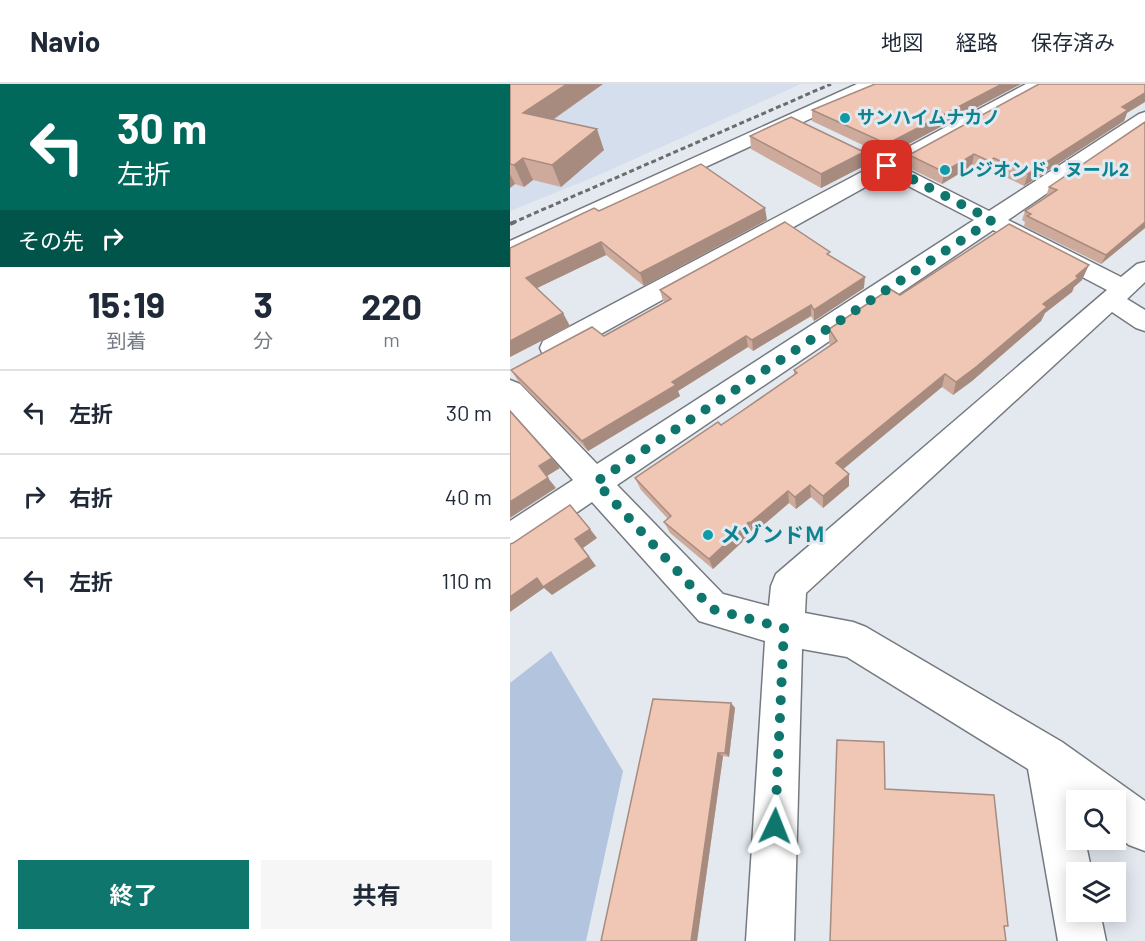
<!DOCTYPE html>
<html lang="ja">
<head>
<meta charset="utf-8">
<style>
  :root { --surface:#fff; --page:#f6f6f7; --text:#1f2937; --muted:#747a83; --line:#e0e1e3; --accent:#0f766e }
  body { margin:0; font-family:Barlow,"Noto Sans JP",sans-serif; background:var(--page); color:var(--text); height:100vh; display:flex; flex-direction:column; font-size:22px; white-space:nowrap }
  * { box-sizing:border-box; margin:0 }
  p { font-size:20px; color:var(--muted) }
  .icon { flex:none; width:33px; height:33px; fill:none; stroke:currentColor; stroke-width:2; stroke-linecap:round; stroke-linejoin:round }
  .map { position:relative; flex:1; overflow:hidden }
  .panel { display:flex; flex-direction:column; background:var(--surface); width:510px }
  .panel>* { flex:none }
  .guide { background:#00695c; color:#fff; overflow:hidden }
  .fabs { position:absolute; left:556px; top:706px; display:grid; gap:12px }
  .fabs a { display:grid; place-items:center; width:60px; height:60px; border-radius:0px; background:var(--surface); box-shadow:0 3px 15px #0003; font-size:30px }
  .pin { position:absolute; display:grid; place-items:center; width:51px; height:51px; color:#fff; margin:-26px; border-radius:12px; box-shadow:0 3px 9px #0006 }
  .me { position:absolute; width:66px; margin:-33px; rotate:2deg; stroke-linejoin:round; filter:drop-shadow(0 0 4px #0008) }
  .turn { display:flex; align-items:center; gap:21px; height:126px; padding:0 18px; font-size:27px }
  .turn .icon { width:78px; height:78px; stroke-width:2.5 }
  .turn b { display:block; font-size:42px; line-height:51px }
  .then { display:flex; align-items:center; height:57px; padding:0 18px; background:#0003; gap:12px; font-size:22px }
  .eta { display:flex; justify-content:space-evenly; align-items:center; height:102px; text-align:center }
  .eta b { font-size:36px; font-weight:700; line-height:42px }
  .action { display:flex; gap:12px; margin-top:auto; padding:12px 18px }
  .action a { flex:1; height:69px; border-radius:0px; background:var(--accent); color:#fff; font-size:24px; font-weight:700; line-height:69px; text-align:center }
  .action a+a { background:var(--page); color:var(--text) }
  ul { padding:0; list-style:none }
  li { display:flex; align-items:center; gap:18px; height:84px; padding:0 18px; border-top:2px solid var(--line) }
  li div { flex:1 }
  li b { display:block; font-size:22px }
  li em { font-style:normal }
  header { display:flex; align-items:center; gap:36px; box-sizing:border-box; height:84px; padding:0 30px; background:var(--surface); border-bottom:2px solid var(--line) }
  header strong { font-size:28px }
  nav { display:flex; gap:33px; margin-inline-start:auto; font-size:21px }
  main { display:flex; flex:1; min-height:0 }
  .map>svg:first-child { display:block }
</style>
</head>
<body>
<header>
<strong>Navio</strong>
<nav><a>地図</a><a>経路</a><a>保存済み</a></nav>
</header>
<main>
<section class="panel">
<div class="guide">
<div class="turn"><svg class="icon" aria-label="left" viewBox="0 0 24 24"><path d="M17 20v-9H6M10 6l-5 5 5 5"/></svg><div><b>30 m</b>左折</div></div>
<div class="then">その先<svg class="icon" aria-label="right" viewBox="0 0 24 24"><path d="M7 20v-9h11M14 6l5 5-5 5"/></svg></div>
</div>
<div class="eta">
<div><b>15:19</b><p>到着</p></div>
<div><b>3</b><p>分</p></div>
<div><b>220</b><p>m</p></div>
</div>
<ul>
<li><svg class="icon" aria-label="left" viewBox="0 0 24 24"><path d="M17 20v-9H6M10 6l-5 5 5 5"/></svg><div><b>左折</b></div><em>30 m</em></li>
<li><svg class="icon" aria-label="right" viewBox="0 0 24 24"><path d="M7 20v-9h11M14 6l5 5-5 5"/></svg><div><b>右折</b></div><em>40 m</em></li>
<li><svg class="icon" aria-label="left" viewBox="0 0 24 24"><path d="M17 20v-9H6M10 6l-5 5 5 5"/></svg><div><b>左折</b></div><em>110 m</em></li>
</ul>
<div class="action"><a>終了</a><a>共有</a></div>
</section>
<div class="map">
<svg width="635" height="857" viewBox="0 0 635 857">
  <rect width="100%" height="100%" fill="#e4e9f0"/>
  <path fill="#d5deec" d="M 0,0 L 291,0 L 89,91 L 0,127 Z"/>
  <path fill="#b3c4df" d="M 41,567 L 113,687 L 76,857 L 0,857 L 0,599 Z"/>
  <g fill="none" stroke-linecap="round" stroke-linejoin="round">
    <defs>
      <g id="minor">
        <path d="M 347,0 L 370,0 L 367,4 L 0,173 L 0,157 Z"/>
        <path d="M 516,0 L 538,0 L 535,4 L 392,83 L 479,127 L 629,30 L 635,28 L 635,42 L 498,136 L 611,193 L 627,180 L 635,178 L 635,198 L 617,215 L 635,226 L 635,247 L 626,244 L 602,228 L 296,509 L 295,529 L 343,538 L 356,543 L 552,658 L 635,717 L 635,767 L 619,761 L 606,751 L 606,717 L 567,717 L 567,756 L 575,756 L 582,789 L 567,789 L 567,828 L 590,828 L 596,857 L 548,857 L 518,685 L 337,573 L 292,565 L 284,857 L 236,857 L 255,557 L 189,537 L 82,418 L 12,466 L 0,470 L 0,437 L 63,396 L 0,326 L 0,296 L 10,300 L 87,380 L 464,136 L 377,91 L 53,271 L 43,273 L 33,271 L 30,264 L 33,257 L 361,83 L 352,75 L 355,71 L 362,69 L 376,75 ZM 483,146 L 597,206 L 266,490 L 261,502 L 259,522 L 213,510 L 107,401 Z"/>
      </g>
    </defs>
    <use href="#minor" stroke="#757a80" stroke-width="3"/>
    <use href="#minor" fill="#fff" fill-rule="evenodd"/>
    <path stroke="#696c70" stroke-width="3" stroke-dasharray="5 3" stroke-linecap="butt" d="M 2,139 L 321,0"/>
    <path stroke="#696c70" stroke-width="4" stroke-dasharray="7 4" stroke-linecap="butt" d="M 0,140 L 5,138"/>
  </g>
  <g fill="#ceaa9c">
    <path d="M 0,0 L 93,0 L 43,36 L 94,66 L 51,103 L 23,96 L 14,103 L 5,100 L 0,104 Z"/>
    <path d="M 365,0 L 511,0 L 376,72 L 302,37 L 302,26 Z"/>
    <path d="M 617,29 L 614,37 L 514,102 L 481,86 L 476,89 L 462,82 L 432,100 L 397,83 L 399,71 Z"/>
    <path d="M 240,52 L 354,82 L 311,104 L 241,65 Z"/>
    <path d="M 539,103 L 635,144 L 591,180 L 514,142 L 515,138 L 512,136 L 515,127 L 536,113 L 536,112 Z"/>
    <path d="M 89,127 L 257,136 L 134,202 L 96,171 L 27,204 L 60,242 L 0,273 L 0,164 Z"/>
    <path d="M 319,172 L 354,204 L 304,237 L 301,232 L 243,267 L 238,263 L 168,307 L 170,312 L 78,367 L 8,297 L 1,286 L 94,252 L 155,218 L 153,217 L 150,206 Z"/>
    <path d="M 572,196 L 564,203 L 562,208 L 535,229 L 531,237 L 462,297 L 443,311 L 432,303 L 333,385 L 339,402 L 313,424 L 301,413 L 286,425 L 279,419 L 243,450 L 242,449 L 203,485 L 160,449 L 154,438 L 158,435 L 131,406 L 125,394 L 211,341 L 284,290 L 284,286 L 320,261 L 319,259 L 319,245 L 390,211 Z"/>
    <path d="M 221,619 L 225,624 L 219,673 L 213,672 L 187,857 L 91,857 Z"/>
  </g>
  <g fill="#a88b7f">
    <path d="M 57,0 L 93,0 L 22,50 L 13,29 Z"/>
    <path d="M 492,0 L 511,0 L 376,72 L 377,60 Z"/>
    <path d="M 635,9 L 635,18 L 617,29 L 614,37 L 514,102 L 518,90 L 612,23 Z"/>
    <path d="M 87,45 L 94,66 L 51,103 L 42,81 Z"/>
    <path d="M 354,68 L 354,82 L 311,104 L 311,90 Z"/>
    <path d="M 464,70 L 462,82 L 432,100 L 434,88 Z"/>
    <path d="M 13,74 L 23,96 L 14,103 L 4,81 Z"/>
    <path d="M 484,74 L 481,86 L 476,89 L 479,77 Z"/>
    <path d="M 0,90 L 5,100 L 0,104 Z"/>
    <path d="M 255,124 L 257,136 L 134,202 L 130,189 Z"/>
    <path d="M 635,138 L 635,144 L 591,180 L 596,171 Z"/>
    <path d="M 91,158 L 96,171 L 23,206 L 16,194 Z"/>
    <path d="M 579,181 L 572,196 L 564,203 L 562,208 L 535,229 L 531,237 L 462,297 L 443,311 L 446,298 L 533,220 Z"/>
    <path d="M 355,193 L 354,204 L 304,237 L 304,226 Z"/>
    <path d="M 301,221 L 301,232 L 243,267 L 242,256 Z"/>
    <path d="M 53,229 L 60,242 L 0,273 L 0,257 Z"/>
    <path d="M 236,252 L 238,263 L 168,307 L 170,312 L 78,367 L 72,357 L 162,298 Z"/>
    <path d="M 435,290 L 432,303 L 325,392 L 326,379 Z"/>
    <path d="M 42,374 L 50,384 L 37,392 L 29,382 Z"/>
    <path d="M 339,390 L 339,402 L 313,424 L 313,412 Z"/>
    <path d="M 38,394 L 46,404 L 0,434 L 0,418 Z"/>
    <path d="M 300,401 L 301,413 L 286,425 L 285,413 Z"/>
    <path d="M 278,407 L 279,419 L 243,450 L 240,439 Z"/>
    <path d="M 239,438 L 242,449 L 203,485 L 199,475 Z"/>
    <path d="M 80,445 L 87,454 L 73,464 L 86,482 L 42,511 L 34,504 L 0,528 L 0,513 L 65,455 Z"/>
    <path d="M 221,619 L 225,624 L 219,673 L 215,669 Z"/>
    <path d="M 208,669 L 213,672 L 187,857 L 181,857 Z"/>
  </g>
  <g fill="#f0c6b5" stroke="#a88b7f" stroke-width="1.5">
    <path d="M 0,0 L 57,0 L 13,29 L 87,45 L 42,81 L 13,74 L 4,81 L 0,80 Z"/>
    <path d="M 365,0 L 492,0 L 377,60 L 302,26 Z"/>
    <path d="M 529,0 L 635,0 L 635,9 L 612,23 L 618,26 L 518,90 L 484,74 L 479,77 L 464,70 L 434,88 L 399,71 Z"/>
    <path d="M 281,33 L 354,68 L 311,90 L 240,52 Z"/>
    <path d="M 635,38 L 635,138 L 596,171 L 517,132 L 521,130 L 515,127 L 547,106 L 539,103 Z"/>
    <path d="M 191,80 L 255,124 L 130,189 L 91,158 L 16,194 L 53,229 L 0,257 L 0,164 L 84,124 L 89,127 Z"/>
    <path d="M 275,138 L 320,168 L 317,170 L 355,193 L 304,226 L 301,221 L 242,256 L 236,252 L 162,298 L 166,301 L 72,357 L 1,286 L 82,243 L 94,252 L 161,215 L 150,206 Z"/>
    <path d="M 499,140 L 579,181 L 566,192 L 568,194 L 533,220 L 537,223 L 466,283 L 446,298 L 435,290 L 326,379 L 339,390 L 313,412 L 300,401 L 285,413 L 278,407 L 240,439 L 239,438 L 199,475 L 154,438 L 161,432 L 125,394 L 208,338 L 211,341 L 229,329 L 287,289 L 284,286 L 327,257 L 319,245 L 380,205 L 390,211 Z"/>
    <path d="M 0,327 L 42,374 L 29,382 L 38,394 L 0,418 Z"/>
    <path d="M 60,421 L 80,445 L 65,455 L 79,473 L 33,503 L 27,494 L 0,513 L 0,460 L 3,459 Z"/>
    <path d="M 143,615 L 221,619 L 215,669 L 208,669 L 181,857 L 91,857 Z"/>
    <path d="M 327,656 L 374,658 L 375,705 L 484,711 L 498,842 L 494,842 L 496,857 L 320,857 Z"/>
  </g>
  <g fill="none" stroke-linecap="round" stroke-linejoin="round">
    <path stroke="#0f766e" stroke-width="10" stroke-dasharray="0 18" d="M 265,742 L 274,544 L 202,525 L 86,398 L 482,136 L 377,82"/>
  </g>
  <g fill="#0f9aa8" stroke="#e4e9f0" stroke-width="2">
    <circle cx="335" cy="34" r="6"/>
    <circle cx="435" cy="86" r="6"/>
    <circle cx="198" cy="451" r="6"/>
  </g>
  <g text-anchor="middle" stroke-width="6" stroke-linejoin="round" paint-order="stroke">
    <g font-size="18" font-weight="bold" fill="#0d838f" stroke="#e4e9f0" text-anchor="start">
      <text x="347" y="40">サンハイムナカノ</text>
      <text x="447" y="92">レジオンド・ヌール2</text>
    </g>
    <g font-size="21" font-weight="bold" fill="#0d838f" stroke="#e4e9f0" text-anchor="start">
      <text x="210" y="458">メゾンドＭ</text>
    </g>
  </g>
</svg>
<div class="fabs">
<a><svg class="icon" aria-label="search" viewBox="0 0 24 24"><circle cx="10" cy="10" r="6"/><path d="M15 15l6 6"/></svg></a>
<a><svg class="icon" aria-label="layers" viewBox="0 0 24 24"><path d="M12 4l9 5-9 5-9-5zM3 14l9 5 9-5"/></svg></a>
</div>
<div class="pin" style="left:377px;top:82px;background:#d93025"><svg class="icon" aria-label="arrive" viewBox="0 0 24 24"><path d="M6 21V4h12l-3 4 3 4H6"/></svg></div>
<svg class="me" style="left:265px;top:742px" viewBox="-20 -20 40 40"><path d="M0-17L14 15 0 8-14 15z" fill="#0f766e" stroke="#fff" stroke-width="4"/></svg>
</div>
</main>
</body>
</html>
